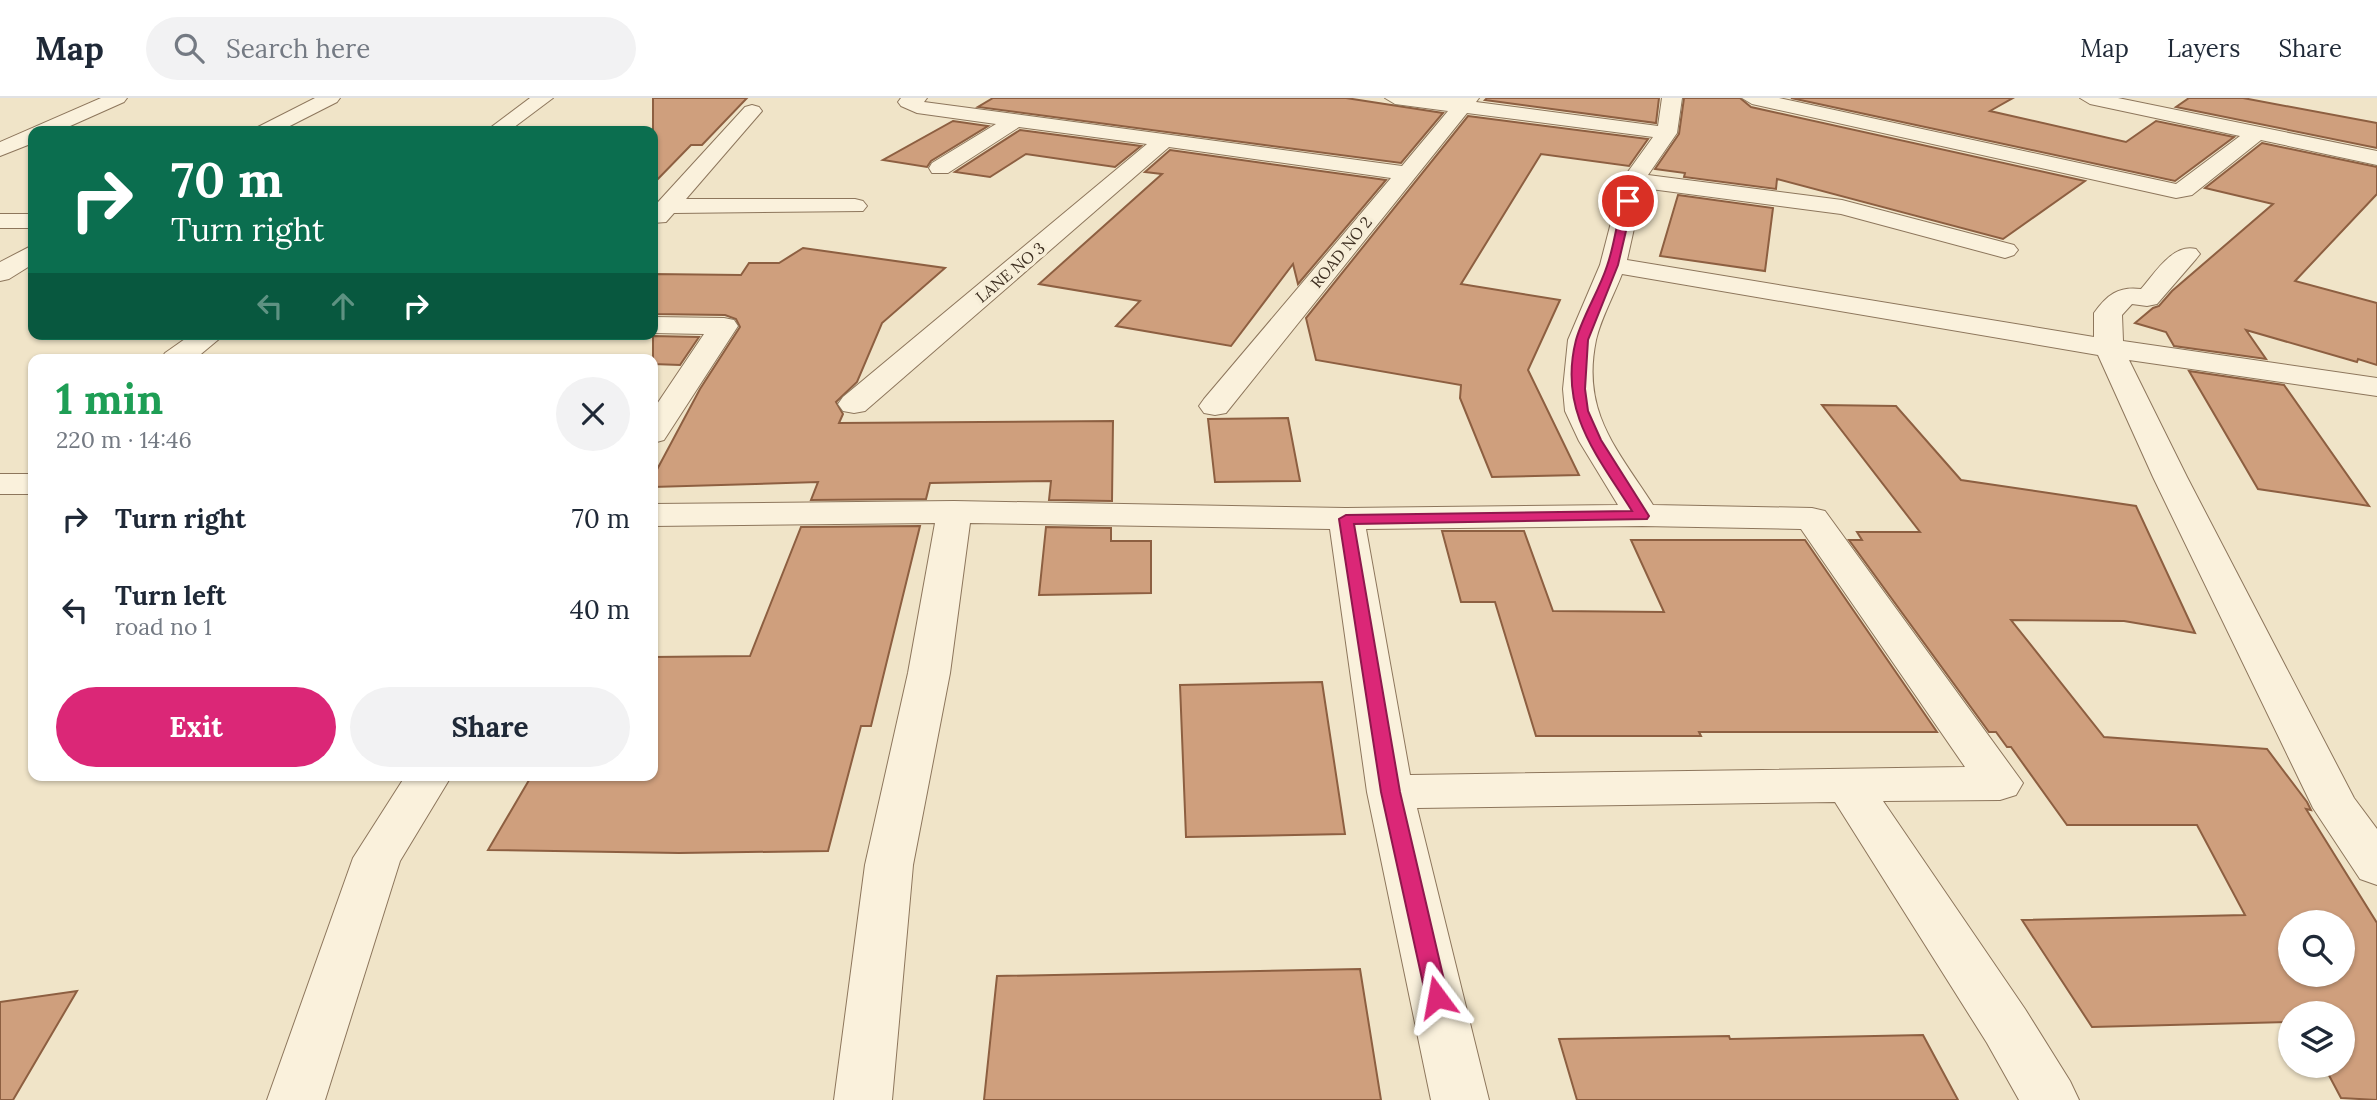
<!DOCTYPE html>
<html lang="en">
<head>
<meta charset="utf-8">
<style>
  :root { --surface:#fff; --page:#f2f2f3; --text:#1f2937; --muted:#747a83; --line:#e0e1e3; --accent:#db2777 }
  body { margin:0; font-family:Lora,serif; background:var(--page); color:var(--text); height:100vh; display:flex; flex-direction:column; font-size:26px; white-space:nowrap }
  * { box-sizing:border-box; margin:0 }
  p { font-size:23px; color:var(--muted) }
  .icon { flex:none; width:38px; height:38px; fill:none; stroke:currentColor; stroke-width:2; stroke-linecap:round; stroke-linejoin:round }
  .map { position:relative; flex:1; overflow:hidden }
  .sheet { position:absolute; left:28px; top:256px; width:630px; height:427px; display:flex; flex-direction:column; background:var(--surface); border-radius:14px; box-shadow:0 2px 5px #0004 }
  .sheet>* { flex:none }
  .hud { position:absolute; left:28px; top:28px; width:630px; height:214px; border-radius:14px; box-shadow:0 2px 5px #0004; background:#0b6e4f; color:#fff; overflow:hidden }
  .buttons { position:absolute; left:2278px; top:812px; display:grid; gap:14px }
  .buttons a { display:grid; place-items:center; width:77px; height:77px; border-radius:50%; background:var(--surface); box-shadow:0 2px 5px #0004; font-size:35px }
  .pin { position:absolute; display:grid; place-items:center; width:60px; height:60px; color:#fff; margin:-30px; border:4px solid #fff; border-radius:50%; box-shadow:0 2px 7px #0007 }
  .me { position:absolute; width:77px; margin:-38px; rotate:347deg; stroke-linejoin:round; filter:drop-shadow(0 0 5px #0008) }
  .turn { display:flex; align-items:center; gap:24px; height:147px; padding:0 28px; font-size:32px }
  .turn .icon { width:91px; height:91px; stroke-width:2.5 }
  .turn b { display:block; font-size:49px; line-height:60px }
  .lanes { display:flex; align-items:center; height:66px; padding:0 28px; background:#0003; justify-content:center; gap:35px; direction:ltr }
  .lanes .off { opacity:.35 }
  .round { display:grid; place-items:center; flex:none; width:74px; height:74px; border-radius:37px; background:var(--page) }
  .head { display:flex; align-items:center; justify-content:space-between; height:119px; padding:0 28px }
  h1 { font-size:42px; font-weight:800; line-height:52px; color:#1e9e55 }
  .button { display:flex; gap:14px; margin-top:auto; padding:14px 28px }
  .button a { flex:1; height:80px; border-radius:42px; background:var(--accent); color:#fff; font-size:28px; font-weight:800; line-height:80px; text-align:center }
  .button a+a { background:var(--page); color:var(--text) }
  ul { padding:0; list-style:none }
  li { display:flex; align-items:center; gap:21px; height:91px; padding:0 28px }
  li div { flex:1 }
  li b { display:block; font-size:26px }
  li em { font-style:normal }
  header { display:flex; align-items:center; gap:42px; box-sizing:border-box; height:98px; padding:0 35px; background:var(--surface); border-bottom:2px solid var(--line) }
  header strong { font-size:33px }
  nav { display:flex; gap:38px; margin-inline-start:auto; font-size:24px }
  .search { width:490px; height:63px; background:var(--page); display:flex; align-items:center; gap:18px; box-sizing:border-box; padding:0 24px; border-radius:38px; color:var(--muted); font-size:26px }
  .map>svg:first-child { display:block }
</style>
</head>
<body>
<header>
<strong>Map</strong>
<div class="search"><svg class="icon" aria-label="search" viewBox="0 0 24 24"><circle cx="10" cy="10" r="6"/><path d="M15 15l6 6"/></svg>Search here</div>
<nav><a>Map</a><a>Layers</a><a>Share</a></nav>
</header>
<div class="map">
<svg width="2377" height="1002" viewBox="0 0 2377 1002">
  <rect width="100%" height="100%" fill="#f0e4c8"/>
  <g fill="#cf9f7d" stroke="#8d5f41" stroke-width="2" fill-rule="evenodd">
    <path d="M 653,0 L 747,0 L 702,47 L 691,47 L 653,86 Z"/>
    <path d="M 993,0 L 1346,0 L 1443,15 L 1401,65 L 978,9 Z"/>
    <path d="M 1487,0 L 1659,0 L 1656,25 L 1485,2 Z"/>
    <path d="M 1684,0 L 1740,0 L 1751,9 L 2085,83 L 2003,141 L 1777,81 L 1776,91 L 1684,79 L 1685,75 L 1655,71 L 1679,36 Z"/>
    <path d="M 1791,0 L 2013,0 L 1990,13 L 2126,44 L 2156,23 L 2234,39 L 2175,83 Z"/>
    <path d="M 2189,0 L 2243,0 L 2377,25 L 2377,50 L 2176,9 Z"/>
    <path d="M 1468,18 L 1648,41 L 1629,68 L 1541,56 L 1461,186 L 1560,202 L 1528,272 L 1579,377 L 1492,379 L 1460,300 L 1461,287 L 1316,262 L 1306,220 Z"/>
    <path d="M 953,23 L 988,28 L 931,63 L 927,69 L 883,62 Z"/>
    <path d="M 1020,32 L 1141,48 L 1115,69 L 1026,56 L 990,79 L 955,74 Z"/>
    <path d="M 2262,45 L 2377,69 L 2377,96 L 2295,183 L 2377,205 L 2377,267 L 2358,261 L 2357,264 L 2246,232 L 2266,261 L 2174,248 L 2166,234 L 2135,225 L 2153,210 L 2159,208 L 2172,193 L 2273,106 L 2205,90 Z"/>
    <path d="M 1170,52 L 1386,82 L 1298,186 L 1293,166 L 1231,248 L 1116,228 L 1140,203 L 1039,186 L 1162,76 L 1145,74 Z"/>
    <path d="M 1678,97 L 1773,110 L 1765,173 L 1660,158 Z"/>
    <path d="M 803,150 L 945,170 L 882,225 L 857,284 L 836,304 L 843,316 L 839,325 L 1113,323 L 1112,403 L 1049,402 L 1051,383 L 930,385 L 926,401 L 811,402 L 818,384 L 653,389 L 653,379 L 700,291 L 740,229 L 736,221 L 725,217 L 653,216 L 653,176 L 741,177 L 749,165 L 779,165 Z"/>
    <path d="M 653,238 L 699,239 L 680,267 L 653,266 Z"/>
    <path d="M 2189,273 L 2284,287 L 2369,408 L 2258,391 Z"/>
    <path d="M 1822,307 L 1896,308 L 1961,382 L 2136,408 L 2195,535 L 2124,523 L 2011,522 L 2104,639 L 2267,651 L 2307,704 L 2311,712 L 2306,711 L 2377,825 L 2377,1002 L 2341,1000 L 2324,968 L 2343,968 L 2343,915 L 2291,915 L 2291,924 L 2092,929 L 2022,822 L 2245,817 L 2197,727 L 2067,727 L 2011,649 L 2007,649 L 1996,634 L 1989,634 L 1849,442 L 1862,442 L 1857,434 L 1920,434 ZM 2291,824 L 2343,824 L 2343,877 L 2291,877 Z"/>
    <path d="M 1288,320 L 1300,383 L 1215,384 L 1208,321 Z"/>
    <path d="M 920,428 L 871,628 L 861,628 L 828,753 L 679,755 L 488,752 L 532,677 L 653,677 L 653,559 L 750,558 L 801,429 Z"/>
    <path d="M 1046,429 L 1111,430 L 1111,443 L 1151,443 L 1151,495 L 1039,497 Z"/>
    <path d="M 1442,433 L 1524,433 L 1553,513 L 1664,514 L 1631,442 L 1805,442 L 1937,634 L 1699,634 L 1701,638 L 1536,638 L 1495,504 L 1461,504 Z"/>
    <path d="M 1322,584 L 1345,736 L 1186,739 L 1180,587 Z"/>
    <path d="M 1360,871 L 1381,1002 L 984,1002 L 997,878 Z"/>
    <path d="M 77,893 L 13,1002 L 0,1002 L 0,904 Z"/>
    <path d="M 1923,937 L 1958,1002 L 1577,1002 L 1559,941 L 1729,938 L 1730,941 Z"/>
  </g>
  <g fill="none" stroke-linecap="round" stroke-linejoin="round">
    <defs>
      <g id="minor">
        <path d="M 101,0 L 127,0 L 124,4 L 59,33 L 33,33 L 33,45 L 0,58 L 0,44 Z"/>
        <path d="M 315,0 L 340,0 L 337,4 L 280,33 L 255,33 L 258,29 Z"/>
        <path d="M 530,0 L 553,0 L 509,33 L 486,33 Z"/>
        <path d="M 901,0 L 927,0 L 924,4 L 1402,68 L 1448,13 L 1395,6 L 1385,0 L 1479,0 L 1476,4 L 1658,28 L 1662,0 L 1682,0 L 1677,35 L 1648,77 L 1842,102 L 2014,147 L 2018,152 L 2014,157 L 2005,160 L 1841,116 L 1643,90 L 1627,162 L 2094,239 L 2094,215 C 2107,197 2118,188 2141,191 C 2155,175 2173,145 2196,151 L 2200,156 L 2196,161 L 2157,206 L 2147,208 L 2132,206 L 2122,217 L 2123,243 L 2377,280 L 2377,298 L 2129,262 L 2187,379 L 2354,700 L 2377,731 L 2377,787 L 2360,781 L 2313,710 L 2153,379 L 2098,257 L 1622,176 C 1614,197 1601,220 1596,242 C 1581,314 1617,351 1653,407 L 1812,410 L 1825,413 L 2023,685 L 2016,697 L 2000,702 L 1883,703 L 2025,911 L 2070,983 L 2079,1002 L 2019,1002 L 1987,945 L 1835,704 L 1417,710 L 1489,1002 L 1431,1002 L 1367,694 L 1330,431 L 970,425 L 950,575 L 913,767 L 892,1002 L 834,1002 L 865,767 L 908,575 L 935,425 L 653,428 L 653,406 L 954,403 L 1346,410 L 1618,407 L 1579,343 L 1565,313 L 1563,291 L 1568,242 L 1600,167 L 1622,82 L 1653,39 L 1467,15 L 1226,315 L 1215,317 L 1204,315 L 1199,308 L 1204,301 L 1391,80 L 1169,49 L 865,313 L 854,315 L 843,313 L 838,306 L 843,299 L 1147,46 L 1019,29 L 948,75 L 932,75 L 929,70 L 932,65 L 996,26 L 917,15 L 901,8 L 898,4 ZM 1642,428 L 1801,431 L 1965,669 L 1410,677 L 1366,431 Z"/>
        <path d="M 1742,0 L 1779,0 L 2176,86 L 2240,38 L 2090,6 L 2080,0 L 2118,0 L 2377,53 L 2377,67 L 2261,42 L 2192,97 L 2176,100 L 1752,6 Z"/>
        <path d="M 752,7 L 759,9 L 762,13 L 686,101 L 855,101 L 863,103 L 867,108 L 863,113 L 674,115 L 666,124 L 653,125 L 653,110 L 659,103 L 745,9 Z"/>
        <rect x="0" y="116" width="33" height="14"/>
        <path d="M 33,147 L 33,166 L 9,181 L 0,183 L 0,164 Z"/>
        <path d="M 653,219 L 724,220 L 734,222 L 738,228 L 664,342 L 653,345 L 653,312 L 704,236 L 653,235 Z"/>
        <path d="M 192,236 L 225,236 L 195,261 L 161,261 L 165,255 Z"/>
        <rect x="0" y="376" width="33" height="20"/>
        <path d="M 406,677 L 452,677 L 400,763 L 325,1002 L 267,1002 L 353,760 Z"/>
      </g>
    </defs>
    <use href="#minor" stroke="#8d765c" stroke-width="2"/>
    <use href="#minor" fill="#faf1dc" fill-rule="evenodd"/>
  </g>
  <path fill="#db2777" stroke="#8e194d" stroke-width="2" d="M 1625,101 L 1633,103 L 1618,167 L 1588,242 L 1585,291 L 1588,313 L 1601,342 L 1649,418 L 1647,421 L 1354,426 L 1400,694 L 1448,899 L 1445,906 L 1437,909 L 1429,906 L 1426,899 L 1381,694 L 1339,421 L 1346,417 L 1632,413 C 1597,357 1558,313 1576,242 C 1583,217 1599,193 1607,168 C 1615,146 1616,122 1625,101 Z"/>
  <g text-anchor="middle" stroke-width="7" stroke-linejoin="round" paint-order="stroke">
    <g font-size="16" fill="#3d2e20" stroke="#f7eed8">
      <text transform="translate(1341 154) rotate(-51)" y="6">ROAD NO 2</text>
      <text transform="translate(1010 174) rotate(-40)" y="6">LANE NO 3</text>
    </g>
  </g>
</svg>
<div class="buttons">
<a><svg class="icon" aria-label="search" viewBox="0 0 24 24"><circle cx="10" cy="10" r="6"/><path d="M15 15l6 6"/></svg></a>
<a><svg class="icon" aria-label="layers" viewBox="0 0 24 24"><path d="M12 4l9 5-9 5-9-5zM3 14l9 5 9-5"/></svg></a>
</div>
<div class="pin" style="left:1628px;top:103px;background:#d93025"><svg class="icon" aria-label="arrive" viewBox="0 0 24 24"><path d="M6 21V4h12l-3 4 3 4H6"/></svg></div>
<svg class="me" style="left:1437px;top:899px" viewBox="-20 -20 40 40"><path d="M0-17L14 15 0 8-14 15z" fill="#db2777" stroke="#fff" stroke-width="4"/></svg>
<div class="hud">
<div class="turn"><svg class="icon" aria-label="right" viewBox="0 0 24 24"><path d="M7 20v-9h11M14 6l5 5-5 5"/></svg><div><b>70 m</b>Turn right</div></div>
<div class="lanes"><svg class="icon off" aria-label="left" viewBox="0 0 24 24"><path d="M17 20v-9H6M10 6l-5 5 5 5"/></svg><svg class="icon off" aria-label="ahead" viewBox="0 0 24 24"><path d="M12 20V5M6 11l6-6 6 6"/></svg><svg class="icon" aria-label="right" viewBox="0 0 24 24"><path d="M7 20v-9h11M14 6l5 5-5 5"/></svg></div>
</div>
<section class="sheet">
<div class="head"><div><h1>1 min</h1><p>220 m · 14:46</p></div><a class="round"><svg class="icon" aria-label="close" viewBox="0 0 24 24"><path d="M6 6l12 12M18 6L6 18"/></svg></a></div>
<ul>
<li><svg class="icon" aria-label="right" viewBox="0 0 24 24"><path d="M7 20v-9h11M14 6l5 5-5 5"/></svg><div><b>Turn right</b></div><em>70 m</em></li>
<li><svg class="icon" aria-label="left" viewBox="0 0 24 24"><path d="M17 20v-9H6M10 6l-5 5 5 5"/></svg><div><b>Turn left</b><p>road no 1</p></div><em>40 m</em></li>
</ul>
<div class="button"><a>Exit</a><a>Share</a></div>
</section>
</div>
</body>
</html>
